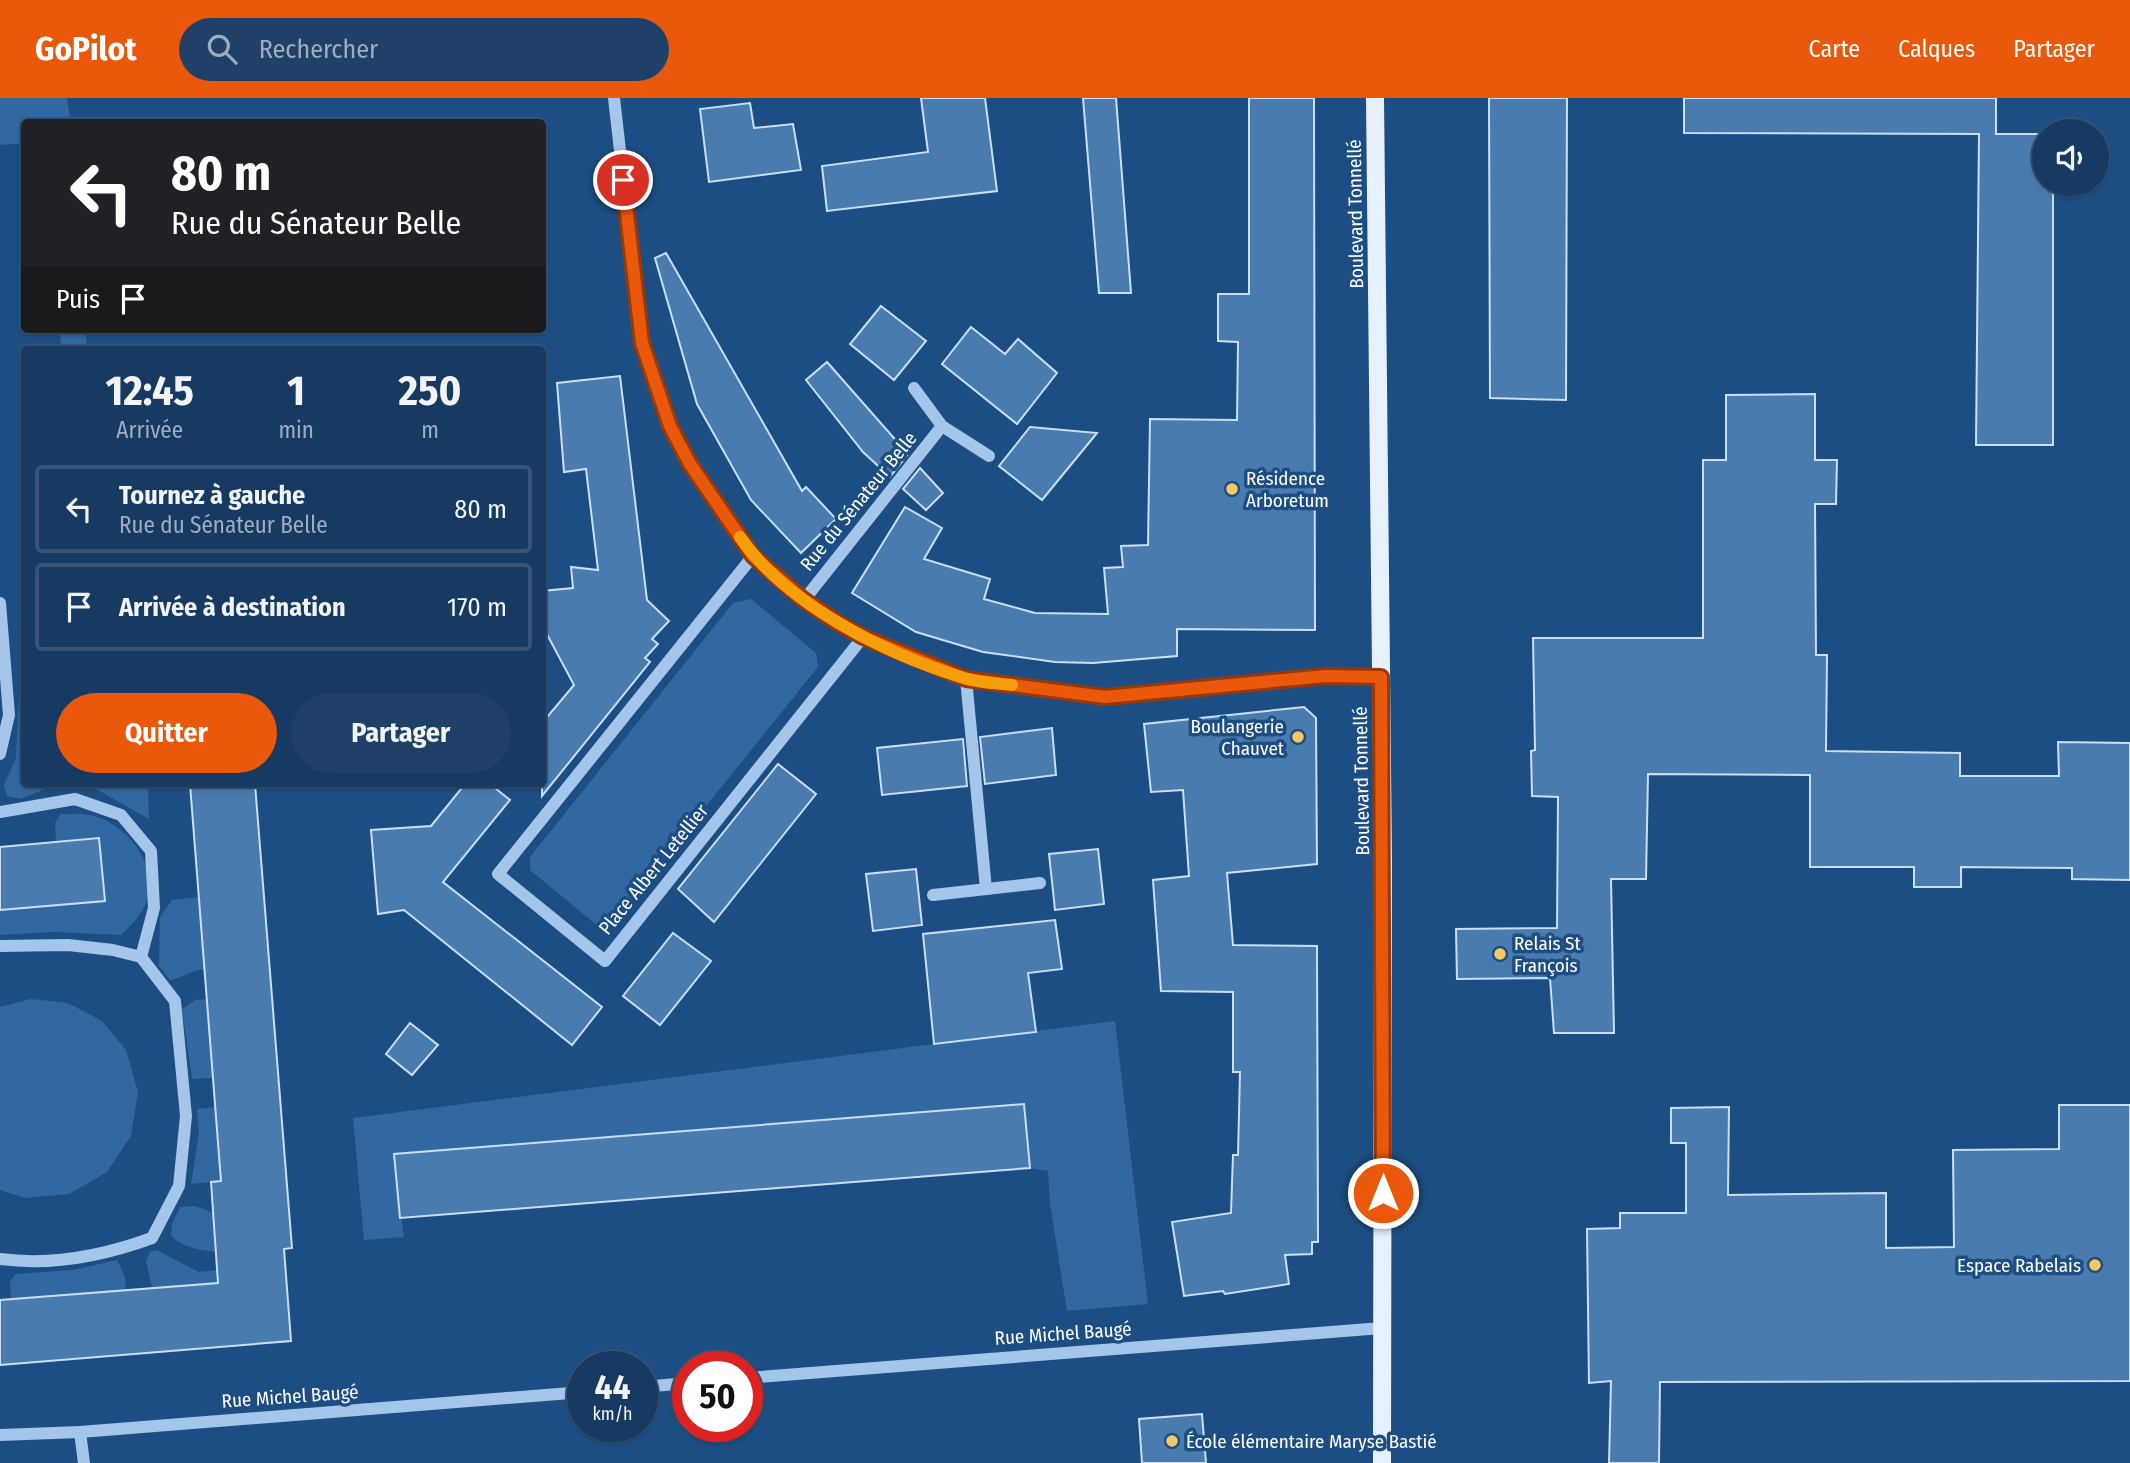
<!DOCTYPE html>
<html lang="fr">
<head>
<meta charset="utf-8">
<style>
  :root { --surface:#163a62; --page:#1f4168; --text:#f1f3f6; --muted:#9eadbe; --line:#355477; --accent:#ea580c }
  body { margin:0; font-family:"Fira Sans Condensed",sans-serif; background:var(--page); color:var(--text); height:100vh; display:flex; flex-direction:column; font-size:26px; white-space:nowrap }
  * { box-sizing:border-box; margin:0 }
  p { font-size:23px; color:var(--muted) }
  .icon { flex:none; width:38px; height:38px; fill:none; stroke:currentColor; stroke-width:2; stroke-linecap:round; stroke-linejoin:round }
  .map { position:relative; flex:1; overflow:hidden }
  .sheet { position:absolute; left:21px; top:248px; width:525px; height:441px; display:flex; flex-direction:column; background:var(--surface); border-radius:7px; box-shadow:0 2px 5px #0004,0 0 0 2px var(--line) }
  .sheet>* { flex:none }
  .top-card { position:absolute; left:21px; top:21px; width:525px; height:214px; border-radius:7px; box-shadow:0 2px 5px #0004,0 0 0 2px var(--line); background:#202124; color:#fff; overflow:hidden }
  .buttons { position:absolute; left:2032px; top:21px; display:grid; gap:14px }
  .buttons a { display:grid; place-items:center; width:77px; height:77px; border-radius:50%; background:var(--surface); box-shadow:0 2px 5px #0004,0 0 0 2px var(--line); font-size:35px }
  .speed { position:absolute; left:567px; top:1253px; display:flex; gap:14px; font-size:35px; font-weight:700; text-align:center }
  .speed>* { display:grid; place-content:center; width:91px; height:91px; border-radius:50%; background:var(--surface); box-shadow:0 2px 5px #0004,0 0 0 2px var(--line); line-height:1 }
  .speed small { font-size:18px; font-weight:400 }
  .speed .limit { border:10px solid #d22; background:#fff; color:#111 }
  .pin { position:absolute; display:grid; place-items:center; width:60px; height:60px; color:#fff; margin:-30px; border:4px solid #fff; border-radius:50%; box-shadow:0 2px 7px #0007 }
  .me { position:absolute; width:77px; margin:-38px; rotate:0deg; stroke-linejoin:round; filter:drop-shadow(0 0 5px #0008) }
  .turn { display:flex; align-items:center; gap:24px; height:147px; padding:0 35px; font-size:32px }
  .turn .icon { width:91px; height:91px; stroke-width:2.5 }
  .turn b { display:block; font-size:49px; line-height:60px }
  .then { display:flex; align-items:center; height:66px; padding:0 35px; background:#0003; gap:14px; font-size:26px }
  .eta { display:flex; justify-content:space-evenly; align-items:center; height:119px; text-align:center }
  .eta b { font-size:42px; font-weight:700; line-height:49px }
  .button { display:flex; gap:14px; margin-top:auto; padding:14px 35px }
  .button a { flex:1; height:80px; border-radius:42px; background:var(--accent); color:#fff; font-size:28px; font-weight:700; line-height:80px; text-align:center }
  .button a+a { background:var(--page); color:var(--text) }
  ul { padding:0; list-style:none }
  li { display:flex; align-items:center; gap:21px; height:88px; margin:0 14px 10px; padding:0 21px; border:4px solid var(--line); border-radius:7px }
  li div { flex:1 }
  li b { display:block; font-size:26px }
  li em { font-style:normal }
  header { display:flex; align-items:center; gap:42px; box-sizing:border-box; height:98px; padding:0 35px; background:var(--accent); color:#fff }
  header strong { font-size:33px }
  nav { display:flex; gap:38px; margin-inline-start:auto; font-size:24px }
  .search { width:490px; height:63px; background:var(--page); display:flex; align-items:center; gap:18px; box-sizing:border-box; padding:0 24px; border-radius:38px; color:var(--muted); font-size:26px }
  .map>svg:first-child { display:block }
</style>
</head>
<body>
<header>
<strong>GoPilot</strong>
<div class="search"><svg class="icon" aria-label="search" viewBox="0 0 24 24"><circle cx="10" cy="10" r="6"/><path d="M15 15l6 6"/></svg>Rechercher</div>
<nav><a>Carte</a><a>Calques</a><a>Partager</a></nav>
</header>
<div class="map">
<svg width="2130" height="1365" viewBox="0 0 2130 1365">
  <rect width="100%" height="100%" fill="#1d4e83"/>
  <g fill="#3168a1">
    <path d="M 0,0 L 67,0 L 71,24 L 24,24 L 24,45 L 0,47 Z"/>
    <path d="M 60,231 L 85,231 L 87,252 L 61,252 Z"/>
    <path d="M 751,501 L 816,555 L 818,569 L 612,825 L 599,829 L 530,772 L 530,759 L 733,505 Z"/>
    <path d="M 19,596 L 24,596 L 24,686 L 56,686 L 21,701 L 7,698 L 4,687 L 16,660 Z"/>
    <path d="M 101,686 L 148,686 L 149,721 L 96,691 Z"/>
    <path d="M 61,716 C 70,716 80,715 89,717 C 125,724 159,764 147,802 C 142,817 131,827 121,837 L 54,834 L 0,837 L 0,812 L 104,803 L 99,741 L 56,744 L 55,725 Z"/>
    <path d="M 199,799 L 205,871 C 191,872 183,880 170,882 L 159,868 L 160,819 L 172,802 Z"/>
    <path d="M 31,901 L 68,905 L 102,923 L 126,952 L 138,994 L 131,1038 L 107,1074 L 69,1096 L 25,1100 L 0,1092 L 0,909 Z"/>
    <path d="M 207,901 L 213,980 L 192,981 L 182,911 L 195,902 Z"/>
    <path d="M 1115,923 L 1148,1206 L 1067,1213 L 1050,1106 L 1048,1073 L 1030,1070 L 394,1057 L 404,1139 L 364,1142 L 353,1020 Z"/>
    <path d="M 216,1009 L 221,1083 L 191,1086 L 199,1035 L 197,1011 Z"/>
    <path d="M 195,1108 L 211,1114 L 224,1113 L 227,1155 C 208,1153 185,1152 171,1138 L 172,1126 L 180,1109 Z"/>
    <path d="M 156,1152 L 199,1174 L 217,1172 L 218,1185 L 152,1190 L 146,1163 L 150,1154 Z"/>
    <path d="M 117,1162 L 125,1179 L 126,1192 L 11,1201 L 10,1183 L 16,1176 L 73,1172 Z"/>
  </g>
  <g fill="#4a7bae" stroke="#c8dff7" stroke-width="2">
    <path d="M 921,0 L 985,0 L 997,93 L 827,113 L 822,68 L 928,54 Z"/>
    <path d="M 1083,0 L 1116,0 L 1131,195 L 1099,195 Z"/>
    <path d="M 1249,0 L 1314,0 L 1315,532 L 1177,531 L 1177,558 L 1093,565 L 1055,564 L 983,554 L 916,534 L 852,495 L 905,409 L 942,430 L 924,461 L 990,481 L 984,501 L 1035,515 L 1108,516 L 1104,470 L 1123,469 L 1121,448 L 1148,447 L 1150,321 L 1237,322 L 1238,244 L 1218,243 L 1218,196 L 1249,196 Z"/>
    <path d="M 1489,0 L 1567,0 L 1566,302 L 1490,300 Z"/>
    <path d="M 1684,0 L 1996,0 L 1996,36 L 2044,36 L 2044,86 L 2053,86 L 2053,347 L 1976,347 L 1979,36 L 1684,35 Z"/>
    <path d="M 750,5 L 754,30 L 793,26 L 801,72 L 709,84 L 700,11 Z"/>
    <path d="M 666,155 L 802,393 L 806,389 L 836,421 L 801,455 L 751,402 L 697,306 L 655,160 Z"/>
    <path d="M 881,208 L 926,243 L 894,282 L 850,246 Z"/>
    <path d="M 971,229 L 1005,256 L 1018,241 L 1057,275 L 1017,326 L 942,266 Z"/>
    <path d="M 827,264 L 908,356 L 890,379 L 863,354 L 806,282 Z"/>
    <path d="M 620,278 L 647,502 L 669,523 L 652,541 L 658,546 L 645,560 L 650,564 L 542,698 L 542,625 L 574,587 L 542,527 L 542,493 L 573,490 L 571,469 L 598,472 L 586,371 L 564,374 L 557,285 Z"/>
    <path d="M 1815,296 L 1815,362 L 1837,362 L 1836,406 L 1815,406 L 1816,557 L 1827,557 L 1826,653 L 1960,655 L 1960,678 L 2059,678 L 2058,644 L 2130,645 L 2130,782 L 2072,781 L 2072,770 L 1961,769 L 1961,789 L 1914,789 L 1914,769 L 1810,769 L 1810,677 L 1648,676 L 1646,781 L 1611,781 L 1614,935 L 1554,935 L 1550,880 L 1457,881 L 1456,831 L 1557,830 L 1558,699 L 1532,698 L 1531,653 L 1535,652 L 1533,540 L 1703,540 L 1703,362 L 1726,362 L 1726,297 Z"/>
    <path d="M 1030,329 L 1097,335 L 1042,402 L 999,368 Z"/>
    <path d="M 920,370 L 943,395 L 926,412 L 903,391 Z"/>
    <path d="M 1304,609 L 1316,620 L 1317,766 L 1227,775 L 1233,847 L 1317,848 L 1318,1144 L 1312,1144 L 1312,1156 L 1285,1157 L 1289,1186 L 1225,1196 L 1223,1193 L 1184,1198 L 1172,1124 L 1231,1115 L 1233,1057 L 1238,1057 L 1240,974 L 1233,974 L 1233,894 L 1161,893 L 1153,782 L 1189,778 L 1183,692 L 1151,694 L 1144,626 Z"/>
    <path d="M 1052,630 L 1056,677 L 985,686 L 980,639 Z"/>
    <path d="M 963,641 L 967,688 L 882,697 L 877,650 Z"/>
    <path d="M 778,666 L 816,696 L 714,824 L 678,791 Z"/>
    <path d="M 190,686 L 255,686 L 292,1150 L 284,1151 L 291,1243 L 0,1267 L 0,1202 L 218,1185 L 211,1084 L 221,1083 Z"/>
    <path d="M 465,686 L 490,686 L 510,702 L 443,784 L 602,909 L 572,947 L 404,812 L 378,816 L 371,732 L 431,728 Z"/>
    <path d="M 99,740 L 105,803 L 0,812 L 0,749 Z"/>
    <path d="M 1098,751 L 1104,806 L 1055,812 L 1049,756 Z"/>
    <path d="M 916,771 L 922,827 L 873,833 L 866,776 Z"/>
    <path d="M 1055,822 L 1062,871 L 1028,875 L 1036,934 L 934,946 L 923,836 Z"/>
    <path d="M 673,835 L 711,863 L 660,927 L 623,898 Z"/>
    <path d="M 410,925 L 438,947 L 412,977 L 386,956 Z"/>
    <path d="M 1024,1006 L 1030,1070 L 400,1120 L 394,1056 Z"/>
    <path d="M 2059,1007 L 2130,1007 L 2130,1283 L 1660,1284 L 1659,1365 L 1609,1365 L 1611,1283 L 1589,1285 L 1587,1131 L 1620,1130 L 1620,1115 L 1686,1115 L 1686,1045 L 1671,1045 L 1671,1010 L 1729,1009 L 1728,1097 L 1886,1095 L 1886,1150 L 1954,1149 L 1953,1052 L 2059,1051 Z"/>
    <path d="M 1202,1316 L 1206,1365 L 1142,1365 L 1139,1321 Z"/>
  </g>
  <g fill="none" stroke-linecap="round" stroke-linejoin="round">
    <g stroke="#a4c6ea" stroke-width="12">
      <path d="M 614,0 L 642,245 L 670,328 L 690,366 L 753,458 L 804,502 L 863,539 L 966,581 L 1105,599 L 1326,578 L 1381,579"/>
      <path d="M 914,290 L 942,328 L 989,358"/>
      <path d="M 753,458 L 498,776 L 605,863 L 863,539"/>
      <path d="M 804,502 L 942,328"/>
      <path d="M 0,505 L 9,617 L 0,656"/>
      <path d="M 966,581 L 986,791"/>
      <path d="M 0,714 L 75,701 L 121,717 L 151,753 L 154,810 L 141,859"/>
      <path d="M 933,797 L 1040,785"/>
      <path d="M 0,848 L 68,847 L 113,852 L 141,859 L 175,903 L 186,1018 L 179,1088 L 152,1140 C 103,1158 52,1168 0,1161"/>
      <path d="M 747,1280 L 1382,1230"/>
      <path d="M 642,1289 L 688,1285"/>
      <path d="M 80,1334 L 84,1365"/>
      <path d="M 0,1337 L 80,1334 L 583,1294"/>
    </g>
    <path stroke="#e7f1fe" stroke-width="18" d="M 1375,0 L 1383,762 L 1382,1365"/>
  </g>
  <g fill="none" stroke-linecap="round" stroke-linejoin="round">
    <defs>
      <path id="route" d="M 623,82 L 642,245 L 670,328 L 690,366 L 753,458 L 804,502 L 835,523 L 863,539 L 966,581 L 1105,599 L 1326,578 L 1381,579 L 1383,1095"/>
    </defs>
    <use href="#route" stroke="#983908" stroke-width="18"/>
    <use href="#route" stroke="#ea580c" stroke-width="12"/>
    <path stroke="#f59e0b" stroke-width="12" d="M 740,439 C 787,507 886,556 964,580 C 979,585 996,585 1012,587"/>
  </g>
  <g fill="#fac862" stroke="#1d4e83" stroke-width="2.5">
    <circle cx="1232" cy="391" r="7"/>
    <circle cx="1298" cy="639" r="7"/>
    <circle cx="1500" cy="856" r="7"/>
    <circle cx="2095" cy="1167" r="7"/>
    <circle cx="1172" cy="1343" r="7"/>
  </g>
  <g text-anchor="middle" stroke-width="7" stroke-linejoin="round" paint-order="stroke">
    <g font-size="19" fill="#fff" stroke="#1d4e83">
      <text transform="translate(1355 116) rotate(-91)" y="7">Boulevard Tonnellé</text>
      <text transform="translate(858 403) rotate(-51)" y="7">Rue du Sénateur Belle</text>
      <text transform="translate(1361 683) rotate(-91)" y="7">Boulevard Tonnellé</text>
      <text transform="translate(653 771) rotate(-51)" y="7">Place Albert Letellier</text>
      <text transform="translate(1063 1235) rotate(-4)" y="7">Rue Michel Baugé</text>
      <text transform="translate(290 1298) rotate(-4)" y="7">Rue Michel Baugé</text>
    </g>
    <g font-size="19" fill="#fff" stroke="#1d4e83" text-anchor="start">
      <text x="1246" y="387">Résidence<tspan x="1246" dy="22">Arboretum</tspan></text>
      <text x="1284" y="635" text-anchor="end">Boulangerie<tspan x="1284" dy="22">Chauvet</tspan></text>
      <text x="1514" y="852">Relais St<tspan x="1514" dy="22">François</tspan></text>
      <text x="2081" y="1174" text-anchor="end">Espace Rabelais</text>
      <text x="1186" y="1350">École élémentaire Maryse Bastié</text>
    </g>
  </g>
</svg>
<div class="buttons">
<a><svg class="icon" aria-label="sound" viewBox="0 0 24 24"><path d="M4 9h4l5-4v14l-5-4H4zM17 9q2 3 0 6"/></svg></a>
</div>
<div class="speed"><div>44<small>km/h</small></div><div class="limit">50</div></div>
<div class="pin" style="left:623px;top:82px;background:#d93025"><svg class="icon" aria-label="arrive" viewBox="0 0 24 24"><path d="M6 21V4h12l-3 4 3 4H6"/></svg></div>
<svg class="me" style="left:1383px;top:1095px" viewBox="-20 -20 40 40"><circle r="17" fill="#ea580c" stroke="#fff" stroke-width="3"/><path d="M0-11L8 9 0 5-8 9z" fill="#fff"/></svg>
<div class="top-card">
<div class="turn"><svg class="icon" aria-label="left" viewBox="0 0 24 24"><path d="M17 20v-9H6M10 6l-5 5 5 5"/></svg><div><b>80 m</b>Rue du Sénateur Belle</div></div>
<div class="then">Puis<svg class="icon" aria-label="arrive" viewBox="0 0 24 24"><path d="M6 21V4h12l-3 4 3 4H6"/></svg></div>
</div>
<section class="sheet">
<div class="eta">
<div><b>12:45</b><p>Arrivée</p></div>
<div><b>1</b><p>min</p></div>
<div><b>250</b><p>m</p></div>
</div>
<ul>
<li><svg class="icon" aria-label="left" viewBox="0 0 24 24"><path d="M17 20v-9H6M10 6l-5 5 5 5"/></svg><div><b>Tournez à gauche</b><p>Rue du Sénateur Belle</p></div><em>80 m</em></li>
<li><svg class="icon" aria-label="arrive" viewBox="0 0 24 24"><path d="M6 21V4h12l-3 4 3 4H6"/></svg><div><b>Arrivée à destination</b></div><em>170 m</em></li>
</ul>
<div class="button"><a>Quitter</a><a>Partager</a></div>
</section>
</div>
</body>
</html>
